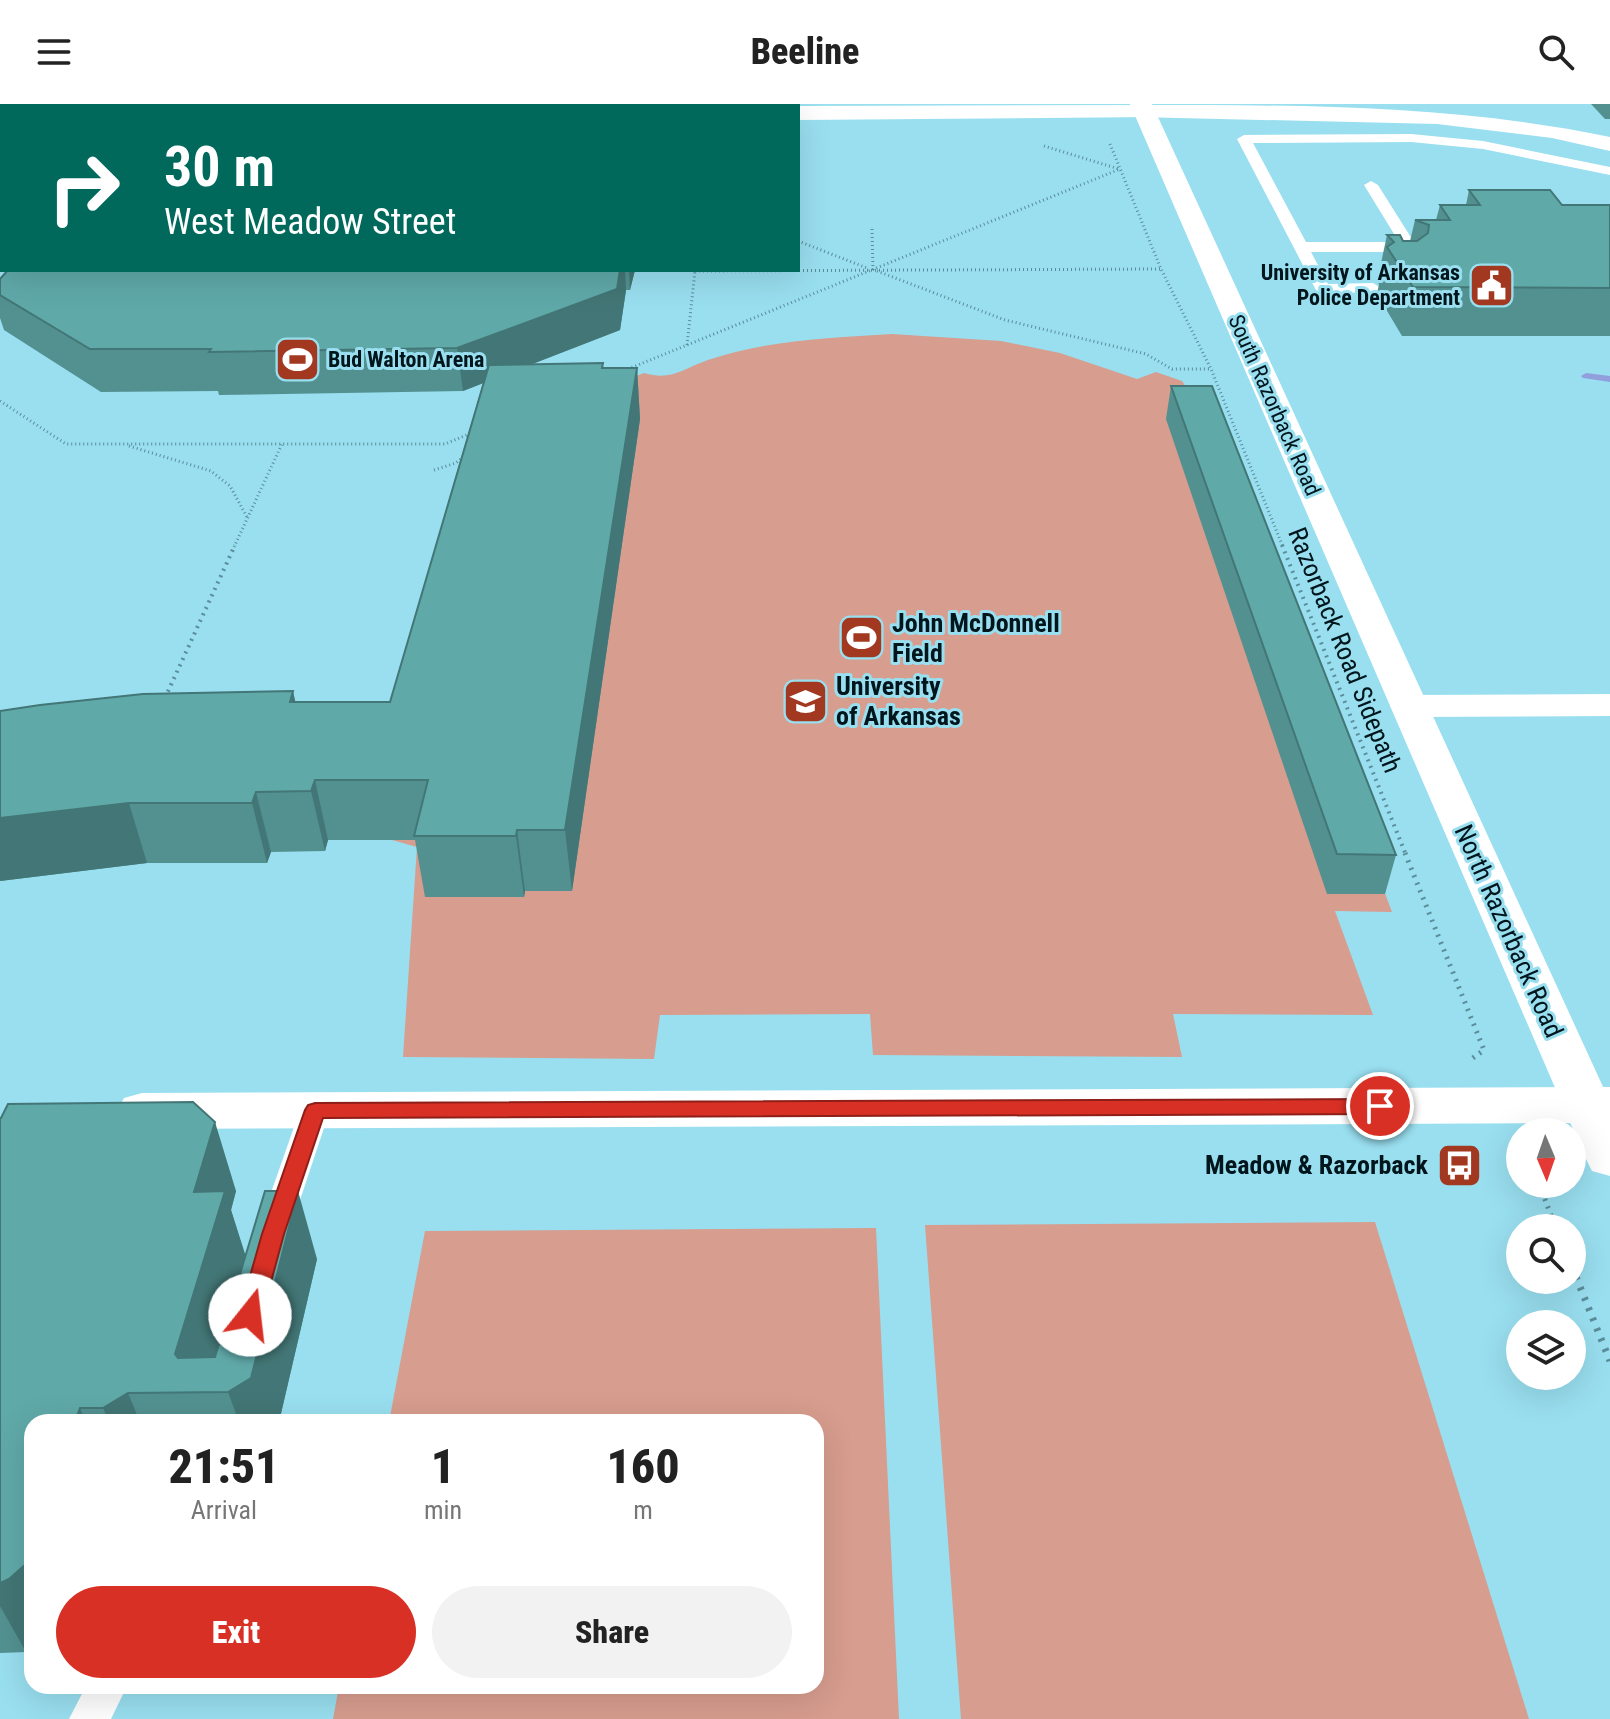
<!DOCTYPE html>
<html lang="en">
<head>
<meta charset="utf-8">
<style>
  :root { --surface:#fff; --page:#f2f2f2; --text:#222; --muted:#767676; --accent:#d93025 }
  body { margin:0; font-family:"Roboto Condensed",sans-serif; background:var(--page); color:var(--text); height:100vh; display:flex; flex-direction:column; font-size:30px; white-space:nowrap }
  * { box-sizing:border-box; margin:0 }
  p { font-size:26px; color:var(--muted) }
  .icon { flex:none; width:44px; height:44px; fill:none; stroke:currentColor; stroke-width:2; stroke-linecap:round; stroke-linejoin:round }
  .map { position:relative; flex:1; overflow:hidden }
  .drawer { position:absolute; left:24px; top:1310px; width:800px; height:280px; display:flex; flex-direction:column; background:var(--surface); border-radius:24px; box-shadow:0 8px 32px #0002 }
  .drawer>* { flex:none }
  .guide { position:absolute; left:0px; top:0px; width:800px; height:168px; box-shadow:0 8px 32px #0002; background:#00695c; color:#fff; overflow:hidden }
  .needle { width:52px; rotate:178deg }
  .tools { position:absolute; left:1506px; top:1014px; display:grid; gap:16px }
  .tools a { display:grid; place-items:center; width:80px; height:80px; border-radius:50%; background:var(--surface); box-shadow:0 8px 32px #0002; font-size:40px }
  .pin { position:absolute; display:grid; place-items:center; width:68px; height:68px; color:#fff; margin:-34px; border:4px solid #fff; border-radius:50%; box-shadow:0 2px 8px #0007 }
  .me { position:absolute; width:88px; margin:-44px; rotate:16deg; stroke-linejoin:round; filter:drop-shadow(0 0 6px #0008) }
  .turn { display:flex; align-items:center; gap:28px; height:168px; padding:0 32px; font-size:36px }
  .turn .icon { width:104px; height:104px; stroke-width:2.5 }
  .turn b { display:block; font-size:56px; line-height:68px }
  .eta { display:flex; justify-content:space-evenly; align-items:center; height:136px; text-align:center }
  .eta b { font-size:48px; font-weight:800; line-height:56px }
  .action { display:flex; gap:16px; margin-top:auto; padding:16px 32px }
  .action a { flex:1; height:92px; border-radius:48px; background:var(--accent); color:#fff; font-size:32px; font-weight:800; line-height:92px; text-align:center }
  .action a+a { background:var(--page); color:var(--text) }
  header { display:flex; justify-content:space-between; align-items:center; height:104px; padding:0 32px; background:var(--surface); font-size:36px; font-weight:800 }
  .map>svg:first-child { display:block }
</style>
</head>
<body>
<header><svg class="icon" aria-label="menu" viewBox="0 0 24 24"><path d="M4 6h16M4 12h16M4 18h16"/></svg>Beeline<svg class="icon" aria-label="search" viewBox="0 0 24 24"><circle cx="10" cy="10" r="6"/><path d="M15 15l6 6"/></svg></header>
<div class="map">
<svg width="1610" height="1615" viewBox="0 0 1610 1615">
  <rect width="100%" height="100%" fill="#99dff0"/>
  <g fill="#d79d8e">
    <path d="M 892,230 L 1001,237 L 1060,249 L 1137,275 L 1156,268 L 1182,277 L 1207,315 L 1392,808 L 1335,807 L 1373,911 L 1173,910 L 1182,953 L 873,951 L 870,910 L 660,911 L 654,955 L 403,953 L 417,743 L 392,736 L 520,318 L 644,269 C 672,277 682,265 708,256 C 767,236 831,234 892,230 Z"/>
    <path d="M 1375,1118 L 1529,1615 L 961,1615 L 925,1121 Z"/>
    <path d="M 876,1124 L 899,1615 L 333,1615 L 339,1582 L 816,1582 L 816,1318 L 389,1318 L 425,1127 Z"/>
  </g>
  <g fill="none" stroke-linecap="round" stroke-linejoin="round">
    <g fill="#929fdd" fill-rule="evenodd">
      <path d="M 772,0 L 781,0 L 781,1 L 774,2 Z"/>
      <path d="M 1586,269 L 1610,272 L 1610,278 L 1583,274 L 1581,272 Z"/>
    </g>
    <g stroke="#5b8e9a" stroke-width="3" stroke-dasharray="1 3" stroke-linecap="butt">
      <path d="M 442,0 L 452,2"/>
      <path d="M 584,2 L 588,0"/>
      <path d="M 1110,40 L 1161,165 L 1211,265 L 1283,443"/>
      <path d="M 1044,42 L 1119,65"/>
      <path d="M 872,125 L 873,166"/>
      <path d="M 798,137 L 867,164"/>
      <path d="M 695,167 L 1161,165"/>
      <path d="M 877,167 L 1005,216 L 1146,250 L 1172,265 L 1211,265"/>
      <path d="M 687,241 L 695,167"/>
      <path d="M 628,265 L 1120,65"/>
      <path d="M 0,297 L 66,340 L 445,340 L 474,328"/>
      <path d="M 129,342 L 211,367 L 230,382 L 247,413"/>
      <path d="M 434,366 L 456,359 L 464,352"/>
      <path d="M 234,443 L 282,340"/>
    </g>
    <g stroke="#5b8e9a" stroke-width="4" stroke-dasharray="2 5" stroke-linecap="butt">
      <path d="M 1282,441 L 1406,751"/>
      <path d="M 165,594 L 235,441"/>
    </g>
    <g stroke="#5b8e9a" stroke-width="5" stroke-dasharray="2 6" stroke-linecap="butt">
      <path d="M 1405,749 L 1484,946 L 1470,956"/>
      <path d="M 1509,1047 L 1520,1053"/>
      <path d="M 1539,1080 L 1556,1124"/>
    </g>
    <path stroke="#5b8e9a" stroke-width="7" stroke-dasharray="3 8" stroke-linecap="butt" d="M 1572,1163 L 1610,1257"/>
    <g fill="#fff" fill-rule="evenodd">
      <path d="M 1411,30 L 1483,37 L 1610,63 L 1610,71 L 1483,45 L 1411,38 L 1253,39 L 1306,138 L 1399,138 L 1364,81 L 1371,77 L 1378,81 L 1417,143 L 1409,148 L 1311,148 L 1328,180 L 1373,179 L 1381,184 L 1373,189 L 1317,188 L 1237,35 L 1244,31 Z"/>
      <path d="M 315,995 L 325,998 L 330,1006 L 292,1120 L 287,1129 L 276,1132 L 265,1129 L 260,1120 L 300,1006 L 305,998 Z"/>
      <path d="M 86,1582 L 127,1582 L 111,1615 L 69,1615 Z"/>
    </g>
    <g fill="#fff" fill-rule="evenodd">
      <path d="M 1145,1 C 1302,1 1456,1 1610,33 L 1610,47 L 1552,34 L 1437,20 L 1137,13 L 1134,8 L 1137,3 Z"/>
      <path d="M 1610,590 L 1610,612 L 1409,613 L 1395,610 L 1390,602 L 1395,594 L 1409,591 Z"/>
      <path d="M 1610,983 L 1610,1019 L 142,1025 L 124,1020 L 117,1007 L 124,994 L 142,989 Z"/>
    </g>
    <g fill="#fff" fill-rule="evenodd">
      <path d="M 1145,1 L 1153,3 L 1156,8 L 1153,13 L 798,16 L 798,2 Z"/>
      <rect x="0" y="6" width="2" height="14"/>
    </g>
    <path fill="#fff" fill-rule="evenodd" d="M 1130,0 L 1152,0 L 1610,998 L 1610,1072 L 1592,1067 L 1585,1053 Z"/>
  </g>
  <g fill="#539191">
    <path d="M 1591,0 L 1610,0 L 1610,15 L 1605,15 Z"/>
    <path d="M 1469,86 L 1562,101 L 1610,101 L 1610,232 L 1402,232 L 1377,190 L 1379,180 L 1377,178 L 1387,131 L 1403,137 L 1410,137 L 1415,116 L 1436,116 L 1440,101 L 1466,101 Z"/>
    <path d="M 8,166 L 635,166 L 630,186 L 626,186 L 620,226 L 532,260 L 603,264 L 637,264 L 640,315 L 572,787 L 525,787 L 524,793 L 425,793 L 415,736 L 328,736 L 325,747 L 271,748 L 267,759 L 147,759 L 0,777 L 296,598 L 390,598 L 483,279 L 463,287 L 219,291 L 218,287 L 101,288 L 4,226 L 0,214 L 0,175 Z"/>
    <path d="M 1171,282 L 1396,751 L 1385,790 L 1327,790 L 1166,315 Z"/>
    <path d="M 0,1014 L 236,1087 L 231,1106 L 245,1152 L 317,1155 L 279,1318 L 32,1318 L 26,1548 L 0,1549 Z"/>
  </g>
  <g fill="#437676">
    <path d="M 620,166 L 625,166 L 626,186 L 620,226 L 463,287 L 457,244 Z"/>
    <path d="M 629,166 L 635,166 L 630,186 Z"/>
    <path d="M 637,264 L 640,315 L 572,787 L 565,726 Z"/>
    <path d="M 293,587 L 306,645 L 290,598 Z"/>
    <path d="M 315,676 L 328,736 L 325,747 L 311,687 Z"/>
    <path d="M 256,688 L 271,748 L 267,759 L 252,699 Z"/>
    <path d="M 129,699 L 147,759 L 0,777 L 0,714 Z"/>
    <path d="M 517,726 L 525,787 L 524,793 L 516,732 Z"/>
    <path d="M 215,1018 L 236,1087 L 231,1106 L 247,1156 L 208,1288 L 175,1250 L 194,1088 Z"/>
    <path d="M 298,1087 L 317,1155 L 279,1318 L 239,1318 L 228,1288 Z"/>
    <path d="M 128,1289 L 140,1318 L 109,1318 L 103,1304 Z"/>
    <path d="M 80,1304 L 86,1318 L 75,1318 Z"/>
    <path d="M 32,1443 L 32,1546 L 26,1548 L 0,1502 L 0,1479 Z"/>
  </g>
  <g fill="#60a9a9" stroke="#437676" stroke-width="2">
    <path d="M 1469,86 L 1550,86 L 1562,101 L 1610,101 L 1610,184 L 1413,183 L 1387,143 L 1394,138 L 1387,131 L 1400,131 L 1403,137 L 1417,137 L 1428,129 L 1429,121 L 1415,116 L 1450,116 L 1440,101 L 1480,101 Z"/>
    <path d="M 8,166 L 620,166 L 617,185 L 457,244 L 209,248 L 211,245 L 90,245 L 0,191 L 0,175 Z"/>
    <path d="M 603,259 L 602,264 L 637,264 L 565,726 L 517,726 L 516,732 L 414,732 L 428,676 L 315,676 L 311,687 L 256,688 L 252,699 L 129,699 L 0,714 L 0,607 L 40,601 L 143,590 L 293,587 L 290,598 L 390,598 L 489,261 Z"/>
    <path d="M 1171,282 L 1212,282 L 1396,751 L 1337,750 Z"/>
    <path d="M 193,998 L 215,1018 L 194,1088 L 225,1087 L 175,1250 L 178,1254 L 215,1253 L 265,1087 L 298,1087 L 251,1274 L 228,1288 L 128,1289 L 103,1304 L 80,1304 L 75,1318 L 32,1318 L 32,1443 L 26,1460 L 9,1475 L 0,1479 L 0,1014 L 1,1014 L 8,1000 Z"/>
  </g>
  <path fill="#d93025" stroke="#8d1f18" stroke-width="2" d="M 1380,995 L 1388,997 L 1391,1002 L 1388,1008 L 1380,1010 L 323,1014 L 284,1130 L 262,1211 L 258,1217 L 250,1220 L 242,1217 L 239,1211 L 262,1130 L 305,1006 L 308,1001 L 315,999 Z"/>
  <defs>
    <symbol id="civic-square" viewBox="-11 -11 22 22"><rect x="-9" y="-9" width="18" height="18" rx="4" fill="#a1381f" stroke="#99dff0"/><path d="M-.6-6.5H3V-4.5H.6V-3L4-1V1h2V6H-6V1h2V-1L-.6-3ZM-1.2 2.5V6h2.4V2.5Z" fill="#fff"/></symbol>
    <symbol id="stadium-square" viewBox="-11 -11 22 22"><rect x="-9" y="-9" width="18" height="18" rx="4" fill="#a1381f" stroke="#99dff0"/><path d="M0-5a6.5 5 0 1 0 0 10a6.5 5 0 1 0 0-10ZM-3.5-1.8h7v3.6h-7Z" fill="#fff"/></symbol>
    <symbol id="university-square" viewBox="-11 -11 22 22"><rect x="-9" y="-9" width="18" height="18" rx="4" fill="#a1381f" stroke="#99dff0"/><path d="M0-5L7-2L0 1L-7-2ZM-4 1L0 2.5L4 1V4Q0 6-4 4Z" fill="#fff"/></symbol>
    <symbol id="bus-square" viewBox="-11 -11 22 22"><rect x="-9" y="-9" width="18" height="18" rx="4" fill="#a1381f" stroke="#99dff0"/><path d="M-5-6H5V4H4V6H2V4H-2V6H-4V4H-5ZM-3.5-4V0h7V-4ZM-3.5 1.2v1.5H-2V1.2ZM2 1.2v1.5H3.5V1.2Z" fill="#fff"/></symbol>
  </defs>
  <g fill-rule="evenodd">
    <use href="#civic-square" x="1466" y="156" width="51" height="51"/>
    <use href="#stadium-square" x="272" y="230" width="51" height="51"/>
    <use href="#stadium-square" x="836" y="508" width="51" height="51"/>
    <use href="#university-square" x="780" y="572" width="51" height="51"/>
    <use href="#bus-square" x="1434" y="1036" width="51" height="51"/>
  </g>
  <g text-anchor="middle" stroke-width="6" stroke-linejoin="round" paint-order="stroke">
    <g font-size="22" font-weight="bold" fill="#00161c" stroke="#99dff0" text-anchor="end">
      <text x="1460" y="176">University of Arkansas<tspan x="1460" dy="25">Police Department</tspan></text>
      <text x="328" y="263" text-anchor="start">Bud Walton Arena</text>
    </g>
    <g font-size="22" fill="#00161c" stroke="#99dff0">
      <text transform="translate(1275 301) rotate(66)" y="8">South Razorback Road</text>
    </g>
    <g font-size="26" font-weight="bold" fill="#00161c" stroke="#99dff0" text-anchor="start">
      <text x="892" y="528">John McDonnell<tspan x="892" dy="30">Field</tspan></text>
      <text x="836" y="591">University<tspan x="836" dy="30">of Arkansas</tspan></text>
      <text x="1428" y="1070" text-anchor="end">Meadow &amp; Razorback</text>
    </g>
    <g font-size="26" fill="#00161c" stroke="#99dff0">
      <text transform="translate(1345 546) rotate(68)" y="9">Razorback Road Sidepath</text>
      <text transform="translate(1509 827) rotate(66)" y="9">North Razorback Road</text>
    </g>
  </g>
</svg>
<div class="tools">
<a><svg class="needle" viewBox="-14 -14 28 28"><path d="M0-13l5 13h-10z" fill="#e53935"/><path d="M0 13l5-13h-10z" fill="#767676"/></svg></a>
<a><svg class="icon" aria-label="search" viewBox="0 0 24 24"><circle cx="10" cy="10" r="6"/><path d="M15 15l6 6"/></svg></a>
<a><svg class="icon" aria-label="layers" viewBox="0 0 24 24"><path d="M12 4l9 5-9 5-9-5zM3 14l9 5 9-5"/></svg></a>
</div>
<div class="pin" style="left:1380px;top:1002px;background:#d93025"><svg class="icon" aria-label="arrive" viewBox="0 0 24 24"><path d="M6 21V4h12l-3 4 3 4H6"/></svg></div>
<svg class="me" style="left:250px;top:1211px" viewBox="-20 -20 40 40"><circle r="19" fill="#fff"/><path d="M0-13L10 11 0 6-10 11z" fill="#d93025"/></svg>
<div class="guide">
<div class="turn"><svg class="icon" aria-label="right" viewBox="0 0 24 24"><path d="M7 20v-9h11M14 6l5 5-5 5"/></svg><div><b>30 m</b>West Meadow Street</div></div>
</div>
<section class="drawer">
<div class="eta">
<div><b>21:51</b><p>Arrival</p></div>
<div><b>1</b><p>min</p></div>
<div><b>160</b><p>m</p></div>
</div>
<div class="action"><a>Exit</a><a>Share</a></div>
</section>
</div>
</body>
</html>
